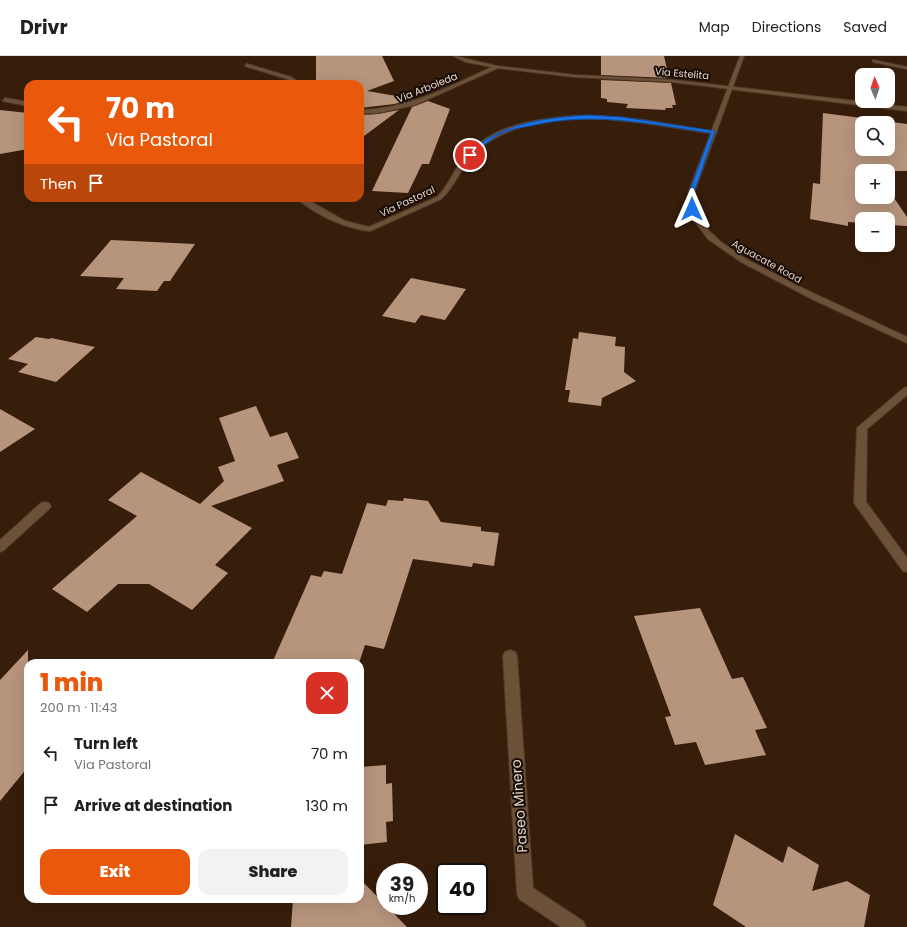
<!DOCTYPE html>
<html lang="en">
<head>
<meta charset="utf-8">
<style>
  :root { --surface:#fff; --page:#f2f2f2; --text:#202124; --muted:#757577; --line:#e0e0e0; --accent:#ea580c }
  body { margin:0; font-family:Poppins,sans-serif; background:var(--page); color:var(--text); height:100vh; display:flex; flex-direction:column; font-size:15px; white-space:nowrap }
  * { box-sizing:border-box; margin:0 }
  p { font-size:13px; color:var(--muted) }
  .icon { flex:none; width:22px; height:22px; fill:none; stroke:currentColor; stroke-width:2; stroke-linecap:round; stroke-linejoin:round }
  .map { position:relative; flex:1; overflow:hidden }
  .side { position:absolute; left:24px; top:603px; width:340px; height:244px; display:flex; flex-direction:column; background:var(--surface); border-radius:12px; box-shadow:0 4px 16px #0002 }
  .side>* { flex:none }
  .top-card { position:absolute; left:24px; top:24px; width:340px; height:122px; border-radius:12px; box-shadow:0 4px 16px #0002; background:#ea580c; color:#fff; overflow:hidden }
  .needle { width:26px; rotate:358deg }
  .controls { position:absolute; left:855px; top:12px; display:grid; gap:8px }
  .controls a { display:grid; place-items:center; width:40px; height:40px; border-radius:8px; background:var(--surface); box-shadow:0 4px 16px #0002; font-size:20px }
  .speed { position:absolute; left:376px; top:807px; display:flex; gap:8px; font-size:20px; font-weight:700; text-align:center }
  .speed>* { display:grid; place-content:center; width:52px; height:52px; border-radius:50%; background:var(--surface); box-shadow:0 4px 16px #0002; line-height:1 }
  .speed small { font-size:10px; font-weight:400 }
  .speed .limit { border:2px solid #111; border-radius:6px; background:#fff; color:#111 }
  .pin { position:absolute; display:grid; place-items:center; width:34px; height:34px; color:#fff; margin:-17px; border:2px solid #fff; border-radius:50%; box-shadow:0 1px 4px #0007 }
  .me { position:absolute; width:44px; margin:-22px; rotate:0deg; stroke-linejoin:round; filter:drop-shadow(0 0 3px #0008) }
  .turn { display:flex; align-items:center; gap:14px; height:84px; padding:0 16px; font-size:18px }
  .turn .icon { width:52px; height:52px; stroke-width:2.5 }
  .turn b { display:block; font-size:28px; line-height:34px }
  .then { display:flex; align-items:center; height:38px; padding:0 16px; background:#0003; gap:8px; font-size:15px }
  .round { display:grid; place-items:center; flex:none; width:42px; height:42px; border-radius:12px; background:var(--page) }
  .summary { display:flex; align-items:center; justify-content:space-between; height:68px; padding:0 16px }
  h1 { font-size:24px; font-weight:800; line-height:30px; color:var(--accent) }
  .button { display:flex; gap:8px; margin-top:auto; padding:8px 16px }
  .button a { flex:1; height:46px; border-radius:12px; background:var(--accent); color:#fff; font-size:16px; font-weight:800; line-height:46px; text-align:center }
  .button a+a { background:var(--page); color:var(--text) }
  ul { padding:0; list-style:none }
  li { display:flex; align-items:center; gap:12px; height:52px; padding:0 16px }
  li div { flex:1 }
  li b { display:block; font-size:15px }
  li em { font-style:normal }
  header { display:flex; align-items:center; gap:24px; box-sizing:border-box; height:56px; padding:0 20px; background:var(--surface); border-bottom:1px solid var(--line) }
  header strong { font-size:19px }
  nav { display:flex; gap:22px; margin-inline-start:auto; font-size:14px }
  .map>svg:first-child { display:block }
</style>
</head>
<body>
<header>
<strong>Drivr</strong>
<nav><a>Map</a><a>Directions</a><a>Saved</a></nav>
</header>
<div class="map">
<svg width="907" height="871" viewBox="0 0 907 871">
  <rect width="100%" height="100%" fill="#371e0b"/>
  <g fill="#b7947c" fill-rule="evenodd">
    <path d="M 316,0 L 382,0 L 394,25 L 367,35 L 414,43 L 394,48 L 360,52 L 360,28 L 316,28 Z"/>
    <path d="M 601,0 L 664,0 L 669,22 L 601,19 Z"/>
    <path d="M 601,24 L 671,27 L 676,49 L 672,49 L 673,52 L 665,52 L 666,54 L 626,52 L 628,48 L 607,46 L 607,43 L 601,42 Z"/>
    <path d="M 428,45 L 450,53 L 429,108 L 422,108 L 408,137 L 372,135 L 412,51 Z"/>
    <path d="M 0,54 L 28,57 L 28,93 L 0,98 Z"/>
    <path d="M 399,54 L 360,83 L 360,59 L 378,58 Z"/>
    <path d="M 823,57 L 907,68 L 907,115 L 862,115 L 862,141 L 888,141 L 888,133 L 907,161 L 907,170 L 888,169 L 888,163 L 862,163 L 862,167 L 848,166 L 848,170 L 810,163 L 813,127 L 820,128 ZM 862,67 L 888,67 L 888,93 L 862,93 Z"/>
    <path d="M 111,184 L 195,188 L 170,225 L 164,225 L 157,235 L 116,233 L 124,222 L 80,220 Z"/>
    <path d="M 411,222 L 466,233 L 445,264 L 421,259 L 415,267 L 382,260 Z"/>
    <path d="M 579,276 L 616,281 L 615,290 L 625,291 L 624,316 L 636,325 L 602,342 L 601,350 L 568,346 L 570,334 L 565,334 L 573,282 L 578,283 Z"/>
    <path d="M 36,281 L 49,283 L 51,282 L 95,291 L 56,326 L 18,316 L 28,308 L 8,303 Z"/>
    <path d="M 256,350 L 270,381 L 287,376 L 299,402 L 277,409 L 284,425 L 211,450 L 252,472 L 215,509 L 228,517 L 192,554 L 149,528 L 118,528 L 87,556 L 52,533 L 137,460 L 108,444 L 141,416 L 200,448 L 224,425 L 218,411 L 235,405 L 219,362 Z"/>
    <path d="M 0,353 L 35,373 L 0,396 Z"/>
    <path d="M 404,442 L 428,445 L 441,466 L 481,471 L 481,475 L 499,477 L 494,510 L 473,507 L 472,511 L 413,503 L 384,593 L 365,589 L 359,607 L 272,607 L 311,519 L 321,521 L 324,515 L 342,518 L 367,447 L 386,450 L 388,444 L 403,445 Z"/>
    <path d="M 700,552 L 732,623 L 743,621 L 767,672 L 755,674 L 766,699 L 705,709 L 696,686 L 675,689 L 665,661 L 671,660 L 634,560 Z"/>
    <path d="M 28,594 L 28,711 L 0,745 L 0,624 Z"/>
    <path d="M 386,709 L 386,728 L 392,727 L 393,765 L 386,766 L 387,786 L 360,789 L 360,711 Z"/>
    <path d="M 735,778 L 783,807 L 788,790 L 819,809 L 812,835 L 847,825 L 870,839 L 864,871 L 746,871 L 713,849 Z"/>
    <path d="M 360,823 L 407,871 L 291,871 L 293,843 L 360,843 Z"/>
  </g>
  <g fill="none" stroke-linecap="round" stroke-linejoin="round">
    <defs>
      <g id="minor">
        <path d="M 454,0 L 497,10 L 575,19 L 673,24 L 907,51 L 907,55 L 673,26 L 575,21 L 498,12 L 415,49 L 378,57 L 360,58 L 360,54 C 408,53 449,31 492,11 L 466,6 Z"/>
        <path d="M 873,4 L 907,11 L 907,13 L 873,6 Z"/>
        <path d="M 247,8 L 291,21 L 301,28 L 295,28 L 287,23 L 245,10 Z"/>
        <path d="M 5,42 L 28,46 L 28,50 L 3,45 Z"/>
        <path d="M 574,60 L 598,60 L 644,64 L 717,76 L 714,78 C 642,67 541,43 479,93 C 462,107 457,129 441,143 L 370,175 C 347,173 313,158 297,142 L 305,142 L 345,165 L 369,171 L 437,141 C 449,130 453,115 463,103 C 490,69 534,63 574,60 Z"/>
        <path d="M 907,331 L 907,339 L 867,373 L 866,446 L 907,502 L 907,516 L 903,515 L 854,447 L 857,372 L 904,332 Z"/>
        <path d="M 45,446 L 49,447 L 51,450 L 49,453 L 4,494 L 0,496 L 0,484 L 41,447 Z"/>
        <path d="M 510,594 L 515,596 L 517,600 L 533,832 L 583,865 L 586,871 L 561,871 L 519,843 L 517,837 L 503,600 L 505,596 Z"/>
      </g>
      <path id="tertiary" d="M 740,0 L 744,0 L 694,137 L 700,163 L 707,173 L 721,186 L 746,203 L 800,231 L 907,281 L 907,287 L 812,243 L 741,206 L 708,183 L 693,163 L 688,137 Z"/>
    </defs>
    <use href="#minor" stroke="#533b2a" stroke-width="2"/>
    <use href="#tertiary" stroke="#533b2a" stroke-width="2"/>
    <use href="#minor" fill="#6c5139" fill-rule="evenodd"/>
    <use href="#tertiary" fill="#6c5139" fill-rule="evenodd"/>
  </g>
  <path fill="#1a73e8" stroke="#114b97" d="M 587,59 L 622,61 L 715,75 L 694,137 L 694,154 L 690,153 L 689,137 L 711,77 C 649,68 592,55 530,70 C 518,72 506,74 495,81 C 487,86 479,94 472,100 L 467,99 C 499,67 544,62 587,59 Z"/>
  <g text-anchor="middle" stroke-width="4" stroke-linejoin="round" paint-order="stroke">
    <g font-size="10" fill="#e7d6cb" stroke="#160b05">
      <text transform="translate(682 17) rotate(5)" y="4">Via Estelita</text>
      <text transform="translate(427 31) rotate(-22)" y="4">Via Arboleda</text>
      <text transform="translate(407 145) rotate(-25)" y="4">Via Pastoral</text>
      <text transform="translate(767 205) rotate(29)" y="4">Aguacate Road</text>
    </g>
    <g font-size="14" fill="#e7d6cb" stroke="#160b05">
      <text transform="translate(519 750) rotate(-94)" y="5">Paseo Minero</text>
    </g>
  </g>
</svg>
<div class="controls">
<a><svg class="needle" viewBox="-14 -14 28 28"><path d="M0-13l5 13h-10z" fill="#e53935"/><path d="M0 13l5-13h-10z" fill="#757577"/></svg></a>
<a><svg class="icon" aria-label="search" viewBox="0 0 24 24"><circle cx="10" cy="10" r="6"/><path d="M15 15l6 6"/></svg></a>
<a>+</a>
<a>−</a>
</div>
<div class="speed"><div>39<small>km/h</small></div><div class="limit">40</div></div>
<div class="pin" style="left:470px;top:99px;background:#d93025"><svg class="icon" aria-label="arrive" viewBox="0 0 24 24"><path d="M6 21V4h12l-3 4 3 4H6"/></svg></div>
<svg class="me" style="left:692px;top:153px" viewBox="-20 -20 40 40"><path d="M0-17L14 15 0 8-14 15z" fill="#1a73e8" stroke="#fff" stroke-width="4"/></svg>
<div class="top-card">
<div class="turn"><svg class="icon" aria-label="left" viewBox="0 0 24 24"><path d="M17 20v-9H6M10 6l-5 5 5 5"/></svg><div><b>70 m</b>Via Pastoral</div></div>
<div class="then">Then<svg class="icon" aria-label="arrive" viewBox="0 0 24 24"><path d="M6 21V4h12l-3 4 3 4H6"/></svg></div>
</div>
<section class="side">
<div class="summary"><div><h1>1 min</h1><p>200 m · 11:43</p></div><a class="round" style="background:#d93025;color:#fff"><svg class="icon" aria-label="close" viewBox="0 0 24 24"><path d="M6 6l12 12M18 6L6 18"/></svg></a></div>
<ul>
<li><svg class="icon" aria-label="left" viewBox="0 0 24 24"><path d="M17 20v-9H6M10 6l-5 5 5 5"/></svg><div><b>Turn left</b><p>Via Pastoral</p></div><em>70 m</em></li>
<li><svg class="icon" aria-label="arrive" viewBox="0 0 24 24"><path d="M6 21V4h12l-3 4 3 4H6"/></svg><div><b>Arrive at destination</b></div><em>130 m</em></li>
</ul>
<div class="button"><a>Exit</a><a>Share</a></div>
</section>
</div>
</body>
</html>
